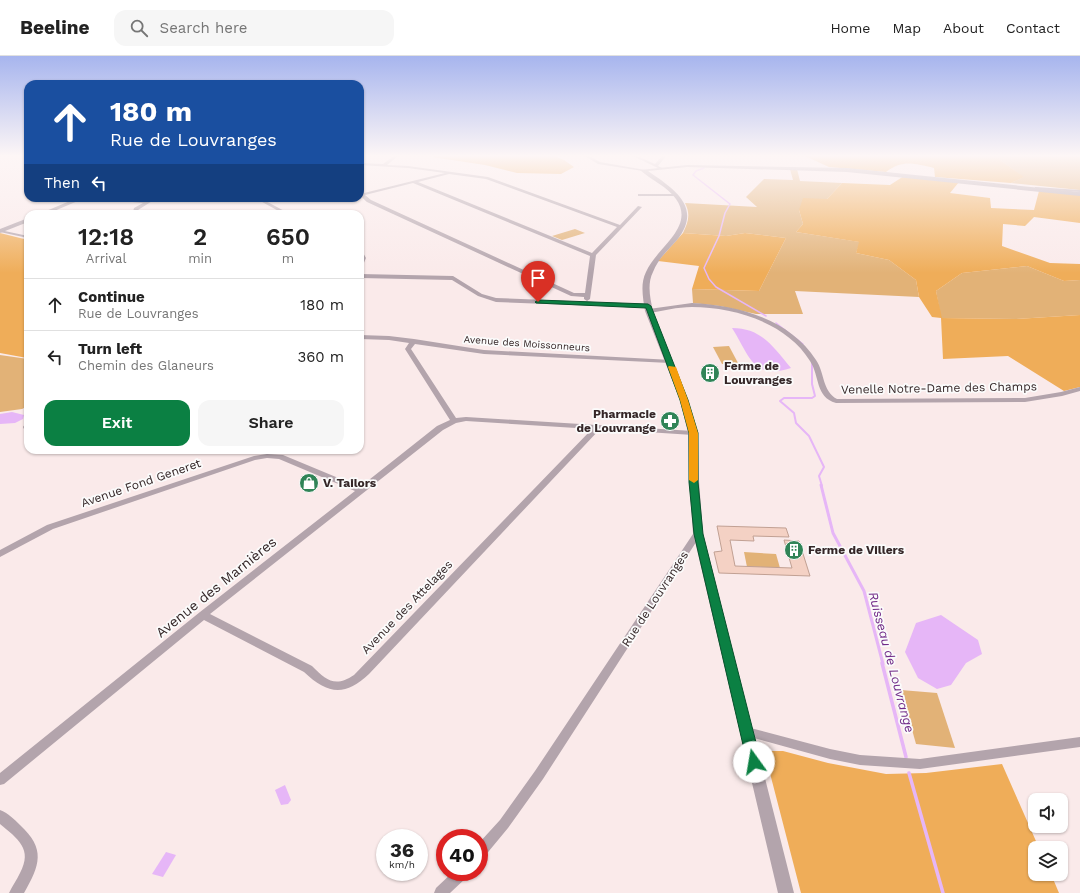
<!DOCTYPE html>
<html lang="en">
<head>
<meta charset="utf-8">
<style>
  :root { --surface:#fff; --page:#f6f6f6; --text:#222; --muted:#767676; --line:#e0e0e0; --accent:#0b8043 }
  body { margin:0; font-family:"Work Sans",sans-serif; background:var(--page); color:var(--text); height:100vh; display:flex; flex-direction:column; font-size:15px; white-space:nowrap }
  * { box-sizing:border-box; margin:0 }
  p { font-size:13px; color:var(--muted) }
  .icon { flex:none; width:22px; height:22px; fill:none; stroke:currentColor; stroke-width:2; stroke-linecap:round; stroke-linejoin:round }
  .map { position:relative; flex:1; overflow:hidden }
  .panel { position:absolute; left:24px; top:154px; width:340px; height:244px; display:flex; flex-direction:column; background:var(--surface); border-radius:12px; box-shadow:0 1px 3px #0004 }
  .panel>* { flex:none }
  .guide { position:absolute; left:24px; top:24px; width:340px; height:122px; border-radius:12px; box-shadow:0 1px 3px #0004; background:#1a4fa0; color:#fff; overflow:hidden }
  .fabs { position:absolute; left:1028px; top:737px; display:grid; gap:8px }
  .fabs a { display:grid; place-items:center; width:40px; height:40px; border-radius:8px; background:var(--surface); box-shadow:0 1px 3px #0004; font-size:20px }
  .speed { position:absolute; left:376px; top:773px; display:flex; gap:8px; font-size:20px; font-weight:700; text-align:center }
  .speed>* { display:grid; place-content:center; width:52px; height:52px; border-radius:50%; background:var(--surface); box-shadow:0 1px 3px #0004; line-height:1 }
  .speed small { font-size:10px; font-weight:400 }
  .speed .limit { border:6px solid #d22; background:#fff; color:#111 }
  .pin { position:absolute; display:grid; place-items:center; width:34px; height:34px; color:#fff; margin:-41px -17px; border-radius:50% 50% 50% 0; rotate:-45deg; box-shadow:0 0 4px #0007 }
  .pin .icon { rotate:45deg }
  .me { position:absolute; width:44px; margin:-22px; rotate:347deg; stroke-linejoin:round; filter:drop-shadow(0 0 3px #0008) }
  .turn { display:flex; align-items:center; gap:14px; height:84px; padding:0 20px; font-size:18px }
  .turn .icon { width:52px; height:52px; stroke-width:2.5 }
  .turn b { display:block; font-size:28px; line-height:34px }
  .then { display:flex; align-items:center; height:38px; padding:0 20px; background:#0003; gap:8px; font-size:15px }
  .eta { display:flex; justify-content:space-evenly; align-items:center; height:68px; text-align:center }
  .eta b { font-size:24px; font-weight:600; line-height:28px }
  .action { display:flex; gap:8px; margin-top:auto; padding:8px 20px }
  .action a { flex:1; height:46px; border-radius:12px; background:var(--accent); color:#fff; font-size:16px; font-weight:600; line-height:46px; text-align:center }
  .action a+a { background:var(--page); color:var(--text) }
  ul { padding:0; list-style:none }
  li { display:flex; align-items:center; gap:12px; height:52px; padding:0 20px; border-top:1px solid var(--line) }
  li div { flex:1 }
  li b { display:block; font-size:15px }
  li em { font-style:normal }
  header { display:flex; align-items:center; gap:24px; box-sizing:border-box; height:56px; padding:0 20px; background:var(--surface); border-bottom:1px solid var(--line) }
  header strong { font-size:19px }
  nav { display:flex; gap:22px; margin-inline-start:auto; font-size:14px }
  .search { width:280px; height:36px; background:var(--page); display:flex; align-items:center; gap:10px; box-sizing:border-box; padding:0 14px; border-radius:12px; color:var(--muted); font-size:15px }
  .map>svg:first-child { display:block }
</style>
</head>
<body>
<header>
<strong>Beeline</strong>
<div class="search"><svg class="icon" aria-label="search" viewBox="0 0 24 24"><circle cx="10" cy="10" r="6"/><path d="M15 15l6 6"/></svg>Search here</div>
<nav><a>Home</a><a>Map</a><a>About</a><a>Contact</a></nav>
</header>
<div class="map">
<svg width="1080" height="837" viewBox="0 0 1080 837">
  <rect width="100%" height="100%" fill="#faeaea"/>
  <g fill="#e2b277">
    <path d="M 1005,100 L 1080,100 L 1080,134 L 1011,127 L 1023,121 L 998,102 Z"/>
    <path d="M 790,113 L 797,113 L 800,125 L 842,127 L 827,143 L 799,154 L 803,168 L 796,176 L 860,186 L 856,197 L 889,204 L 916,224 L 919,241 L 795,235 L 803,258 L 756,258 L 720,250 L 693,247 L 692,233 L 759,235 L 786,182 L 745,177 L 726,180 L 683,177 C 688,166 691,159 685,147 L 757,151 L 746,141 L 764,123 L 793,124 Z"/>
    <path d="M 575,173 L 585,177 L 562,184 L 552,180 Z"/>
    <path d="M 1027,210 L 1064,225 L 1080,224 L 1080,259 L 1016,263 L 941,262 L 936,235 L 962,217 Z"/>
    <path d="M 729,290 L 738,307 L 722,308 L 713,291 Z"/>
    <path d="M 0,299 L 28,303 L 28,350 L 22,353 L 0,356 Z"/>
    <path d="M 744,496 L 776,498 L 780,512 L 747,511 Z"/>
    <path d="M 901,634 L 937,637 L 955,692 L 916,688 Z"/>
  </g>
  <g fill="#efad59">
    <path d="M 435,100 L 554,100 L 564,104 L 574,111 L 561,118 L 517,117 L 485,109 L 432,101 Z"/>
    <path d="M 805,100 L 1005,100 L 999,103 L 1024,121 L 1011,127 L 935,121 L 934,112 C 915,108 903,103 886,116 L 829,111 Z"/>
    <path d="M 904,120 L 959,126 L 950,137 L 990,142 L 991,152 L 1034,154 L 1039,135 L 1080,139 L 1080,167 L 1034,161 L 1025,170 L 1003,168 L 1002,190 L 1050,207 L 1080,208 L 1080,224 L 1064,225 L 1027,210 L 962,217 L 936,235 L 942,262 L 1016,263 L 1080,259 L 1080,331 L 1064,335 L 1008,300 L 943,303 L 941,262 L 932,261 L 919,241 L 916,224 L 889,204 L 856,197 L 859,186 L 796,176 L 803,168 L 799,154 L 803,142 L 827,143 L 842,127 L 890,129 Z"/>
    <path d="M 0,177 L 28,184 L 27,302 L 0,297 Z"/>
    <path d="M 683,177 L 726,180 L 745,177 L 786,182 L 759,235 L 692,233 L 699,210 L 658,205 Z"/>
    <path d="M 771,695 L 783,695 L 828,707 L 886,718 L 926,717 L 1002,708 L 1039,792 L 1035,792 L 1035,818 L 1051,818 L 1059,837 L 801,837 L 765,698 Z"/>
  </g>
  <g fill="#e6b6f7">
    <path d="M 732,272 C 762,272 773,291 791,312 C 752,325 749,298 732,272 Z"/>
    <path d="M 12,356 L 24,359 L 23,363 L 15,367 L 0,368 L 0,358 Z"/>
    <path d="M 941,559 L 978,584 L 982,598 L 966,607 L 951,629 L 937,633 L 918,622 L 905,596 L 916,567 Z"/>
    <path d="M 285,729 L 291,744 L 288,748 L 281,749 L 275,734 Z"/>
    <path d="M 166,796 L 176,799 L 163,821 L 152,818 Z"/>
  </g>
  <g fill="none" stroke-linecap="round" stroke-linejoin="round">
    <g stroke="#e6b6f7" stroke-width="1.5">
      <path d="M 704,112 L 696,115 L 693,119 L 730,148 L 725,157 L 719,180 L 704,212 L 709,223 L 716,231 L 766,260"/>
      <path d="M 776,267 L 803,288"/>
    </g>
    <path stroke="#e6b6f7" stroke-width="2" d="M 812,307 L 812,328 L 815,340 L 812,342 L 784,342 L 780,345 L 794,357 L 796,367 L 809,380 L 824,411 L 819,420 L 822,430"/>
    <path stroke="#e6b6f7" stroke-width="3" d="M 821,429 L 833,477 L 864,535 L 883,608"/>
    <g stroke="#e6b6f7" stroke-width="3.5">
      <path d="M 882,607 L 906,701"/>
      <path d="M 909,717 L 943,837"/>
    </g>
  </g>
  <path fill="#f4d1c4" stroke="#c1a093" d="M 717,470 L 786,472 L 789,481 L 753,480 L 754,485 L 730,484 L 735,510 L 792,512 L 784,484 L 799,485 L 810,520 L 719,517 L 714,496 L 722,495 Z"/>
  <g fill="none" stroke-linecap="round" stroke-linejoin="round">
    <g fill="#b3a4ac" fill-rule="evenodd">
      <path d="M 394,100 L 398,100 L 387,109 L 408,110 L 488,121 L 620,169 L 638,150 L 642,151 L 596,199 L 590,243 L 587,245 L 584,243 L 584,241 L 571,240 L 367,146 C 362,142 360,139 360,132 L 364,137 L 445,117 L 408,112 L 360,109 L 360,107 L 383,108 ZM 449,118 L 486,123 L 617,171 L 592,197 L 418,126 ZM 413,127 L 590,200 L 585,237 L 574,237 L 371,144 L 365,139 Z"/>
      <path d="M 585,100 L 589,100 L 600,106 L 645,114 L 643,115 L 598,108 Z"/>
      <path d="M 633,100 L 637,100 L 655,108 L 662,100 L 666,100 L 658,110 L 662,112 L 660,113 Z"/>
      <path d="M 1035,131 L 1080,134 L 1080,136 L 1037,133 L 1035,133 Z"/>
      <path d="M 640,138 L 676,138 L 678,139 L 676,140 L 638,140 L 638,138 Z"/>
      <path d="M 97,142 L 147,145 L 152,142 L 157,142 L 138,154 L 137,156 L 139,158 L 134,158 L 133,156 L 134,152 L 143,147 L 99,143 Z"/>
      <path d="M 255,142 L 260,142 L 290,158 L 284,158 Z"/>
      <path d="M 0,174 L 28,180 L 28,182 L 0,176 Z"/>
      <path d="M 360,194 L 362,195 L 366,202 L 363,209 L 360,211 Z"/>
      <path d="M 360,218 L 453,220 L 482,238 L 496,242 L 648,248 L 651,250 L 648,252 L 496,246 L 478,240 L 452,224 L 360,222 Z"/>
      <path d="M 692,247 C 737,249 790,263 816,304 C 825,317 822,335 837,343 L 1025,342 L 1061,336 L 1080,331 L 1080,335 L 1062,340 L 1025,346 L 836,347 C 815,341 820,320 810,305 C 787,267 734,251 692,251 C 677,251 663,255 649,257 L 646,255 L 649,253 Z"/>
      <path d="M 360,279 L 389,280 L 414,283 L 484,294 L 672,304 L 672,306 L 670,307 L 484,298 L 415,288 L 411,293 L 456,362 L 466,361 L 693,375 L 697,377 L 693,379 L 600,373 L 369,618 C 345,641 327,638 304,616 L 204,564 L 4,728 L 0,729 L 0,717 L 200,556 L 355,435 L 279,403 L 267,402 L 255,404 L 53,473 L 0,501 L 0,494 L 47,469 L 254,400 L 267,398 L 283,399 L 360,431 L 437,370 L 450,364 L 405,293 L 409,287 L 389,284 L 360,283 ZM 466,365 L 592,373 L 354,619 C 335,632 326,624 312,610 L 210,558 L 443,374 L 456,367 Z"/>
      <path d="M 25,368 L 28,368 L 28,373 L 24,373 L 23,371 Z"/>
      <path d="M 698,474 L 702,477 L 543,723 L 508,772 L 484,801 L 479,803 L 479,787 L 500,764 L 535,715 L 695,475 Z"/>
      <path d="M 747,671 L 830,693 L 860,699 L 920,703 L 1080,681 L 1080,691 L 920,713 L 860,709 L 830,703 L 743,679 L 741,676 L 743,673 Z"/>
      <path d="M 0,754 C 8,757 14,763 20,769 C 46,793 40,809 24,837 L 9,837 C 12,830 17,824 20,817 C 33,793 18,783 0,768 Z"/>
      <path d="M 453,816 L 469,816 L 467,821 L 450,837 L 434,837 L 436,832 Z"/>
    </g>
    <g fill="#b3a4ac" fill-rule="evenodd">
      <path d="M 687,109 L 847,112 L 1080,136 L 1080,140 L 847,116 L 687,111 L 648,115 C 674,133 703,151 677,184 C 668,194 658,203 653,216 C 647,228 650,242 653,255 L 688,344 L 698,377 L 699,425 L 703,477 L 794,837 L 778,837 L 693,477 L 689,425 L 688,377 L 680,344 L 645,255 C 643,242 640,228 646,216 C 656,192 696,171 676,143 C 667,130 651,124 640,114 Z"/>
      <path d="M 77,142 L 85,142 L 47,158 L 39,158 Z"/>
      <path d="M 28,162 L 28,166 L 0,177 L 0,173 Z"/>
    </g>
  </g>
  <linearGradient id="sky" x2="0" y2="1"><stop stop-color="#a7b5ee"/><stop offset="0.46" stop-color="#fdf6f6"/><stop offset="1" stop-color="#fdf6f6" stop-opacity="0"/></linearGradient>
  <rect width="1080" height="217" fill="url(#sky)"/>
  <path fill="#0b8043" stroke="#07532c" d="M 538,244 L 648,248 L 651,250 L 688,344 L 698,377 L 698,426 L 703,478 L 761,706 L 759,710 L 754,711 L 749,710 L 747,706 L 694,478 L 689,426 L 689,377 L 680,344 L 646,252 L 536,247 L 535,246 Z"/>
  <path fill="#f59e0b" d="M 669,310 L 676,311 L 688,344 L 698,377 L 698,424 L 694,427 L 689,424 L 689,377 L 680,344 L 668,311 Z"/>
  <defs>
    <symbol id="building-disc" viewBox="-11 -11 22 22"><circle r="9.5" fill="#308457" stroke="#fbfbfb"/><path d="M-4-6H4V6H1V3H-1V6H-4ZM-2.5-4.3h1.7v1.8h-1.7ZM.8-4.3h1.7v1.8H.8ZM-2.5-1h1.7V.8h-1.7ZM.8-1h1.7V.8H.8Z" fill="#fff"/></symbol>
    <symbol id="pharmacy-disc" viewBox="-11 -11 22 22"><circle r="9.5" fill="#308457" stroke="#fbfbfb"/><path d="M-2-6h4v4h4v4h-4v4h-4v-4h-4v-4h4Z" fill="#fff"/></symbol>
    <symbol id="shop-disc" viewBox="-11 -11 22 22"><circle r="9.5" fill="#308457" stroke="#fbfbfb"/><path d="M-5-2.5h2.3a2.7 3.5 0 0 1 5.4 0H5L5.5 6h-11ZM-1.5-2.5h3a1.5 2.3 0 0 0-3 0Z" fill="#fff"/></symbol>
  </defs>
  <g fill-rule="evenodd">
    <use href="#building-disc" x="699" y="306" width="22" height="22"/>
    <use href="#pharmacy-disc" x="659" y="354" width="22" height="22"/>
    <use href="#shop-disc" x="298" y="416" width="22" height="22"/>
    <use href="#building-disc" x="783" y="483" width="22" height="22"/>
  </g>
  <g text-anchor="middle" stroke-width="3.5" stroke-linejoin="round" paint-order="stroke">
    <g font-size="10" fill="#342627" stroke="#fbfbfb">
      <text transform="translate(527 287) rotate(4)" y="4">Avenue des Moissonneurs</text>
    </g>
    <g font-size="12" font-weight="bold" fill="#342627" stroke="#fbfbfb" text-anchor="start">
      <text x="724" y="314">Ferme de<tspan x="724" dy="14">Louvranges</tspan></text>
      <text x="656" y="362" text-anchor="end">Pharmacie<tspan x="656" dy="14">de Louvrange</tspan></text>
      <text x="323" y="431">V. Tailors</text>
      <text x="808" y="498">Ferme de Villers</text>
    </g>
    <g font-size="12" fill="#342627" stroke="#fbfbfb">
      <text transform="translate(939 332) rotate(-1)" y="4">Venelle Notre-Dame des Champs</text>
      <text transform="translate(141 427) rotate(-19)" y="4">Avenue Fond Generet</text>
      <text transform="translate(655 543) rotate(-57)" y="4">Rue de Louvranges</text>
      <text transform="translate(407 551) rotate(-46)" y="4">Avenue des Attelages</text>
    </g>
    <g font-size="13" font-style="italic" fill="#712b88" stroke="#fbfbfb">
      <text transform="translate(892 606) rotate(75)" y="5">Ruisseau de Louvrange</text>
    </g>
    <g font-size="14" fill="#342627" stroke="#fbfbfb">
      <text transform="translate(216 531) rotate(-39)" y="5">Avenue des Marnières</text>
    </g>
  </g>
</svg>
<div class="fabs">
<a><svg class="icon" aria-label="sound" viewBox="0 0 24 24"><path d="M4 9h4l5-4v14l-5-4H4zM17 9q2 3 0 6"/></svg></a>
<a><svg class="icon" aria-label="layers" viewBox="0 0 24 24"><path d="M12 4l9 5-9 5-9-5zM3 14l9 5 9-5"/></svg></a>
</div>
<div class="speed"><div>36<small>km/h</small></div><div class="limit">40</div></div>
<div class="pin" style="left:538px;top:246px;background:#d93025"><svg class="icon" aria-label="arrive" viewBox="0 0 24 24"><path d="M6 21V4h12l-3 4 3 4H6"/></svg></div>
<svg class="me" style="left:754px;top:706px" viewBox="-20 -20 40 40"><circle r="19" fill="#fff"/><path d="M0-13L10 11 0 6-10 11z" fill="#0b8043"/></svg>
<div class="guide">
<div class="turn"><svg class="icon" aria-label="ahead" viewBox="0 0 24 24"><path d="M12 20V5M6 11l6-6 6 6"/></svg><div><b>180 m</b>Rue de Louvranges</div></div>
<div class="then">Then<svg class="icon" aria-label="left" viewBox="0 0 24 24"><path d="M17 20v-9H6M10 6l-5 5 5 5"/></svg></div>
</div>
<section class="panel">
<div class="eta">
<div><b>12:18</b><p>Arrival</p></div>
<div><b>2</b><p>min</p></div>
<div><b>650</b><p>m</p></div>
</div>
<ul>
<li><svg class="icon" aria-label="ahead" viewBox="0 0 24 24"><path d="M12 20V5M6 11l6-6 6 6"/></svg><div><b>Continue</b><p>Rue de Louvranges</p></div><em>180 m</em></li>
<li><svg class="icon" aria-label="left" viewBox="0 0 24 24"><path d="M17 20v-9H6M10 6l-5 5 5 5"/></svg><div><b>Turn left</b><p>Chemin des Glaneurs</p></div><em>360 m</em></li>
</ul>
<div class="action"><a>Exit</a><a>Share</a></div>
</section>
</div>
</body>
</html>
